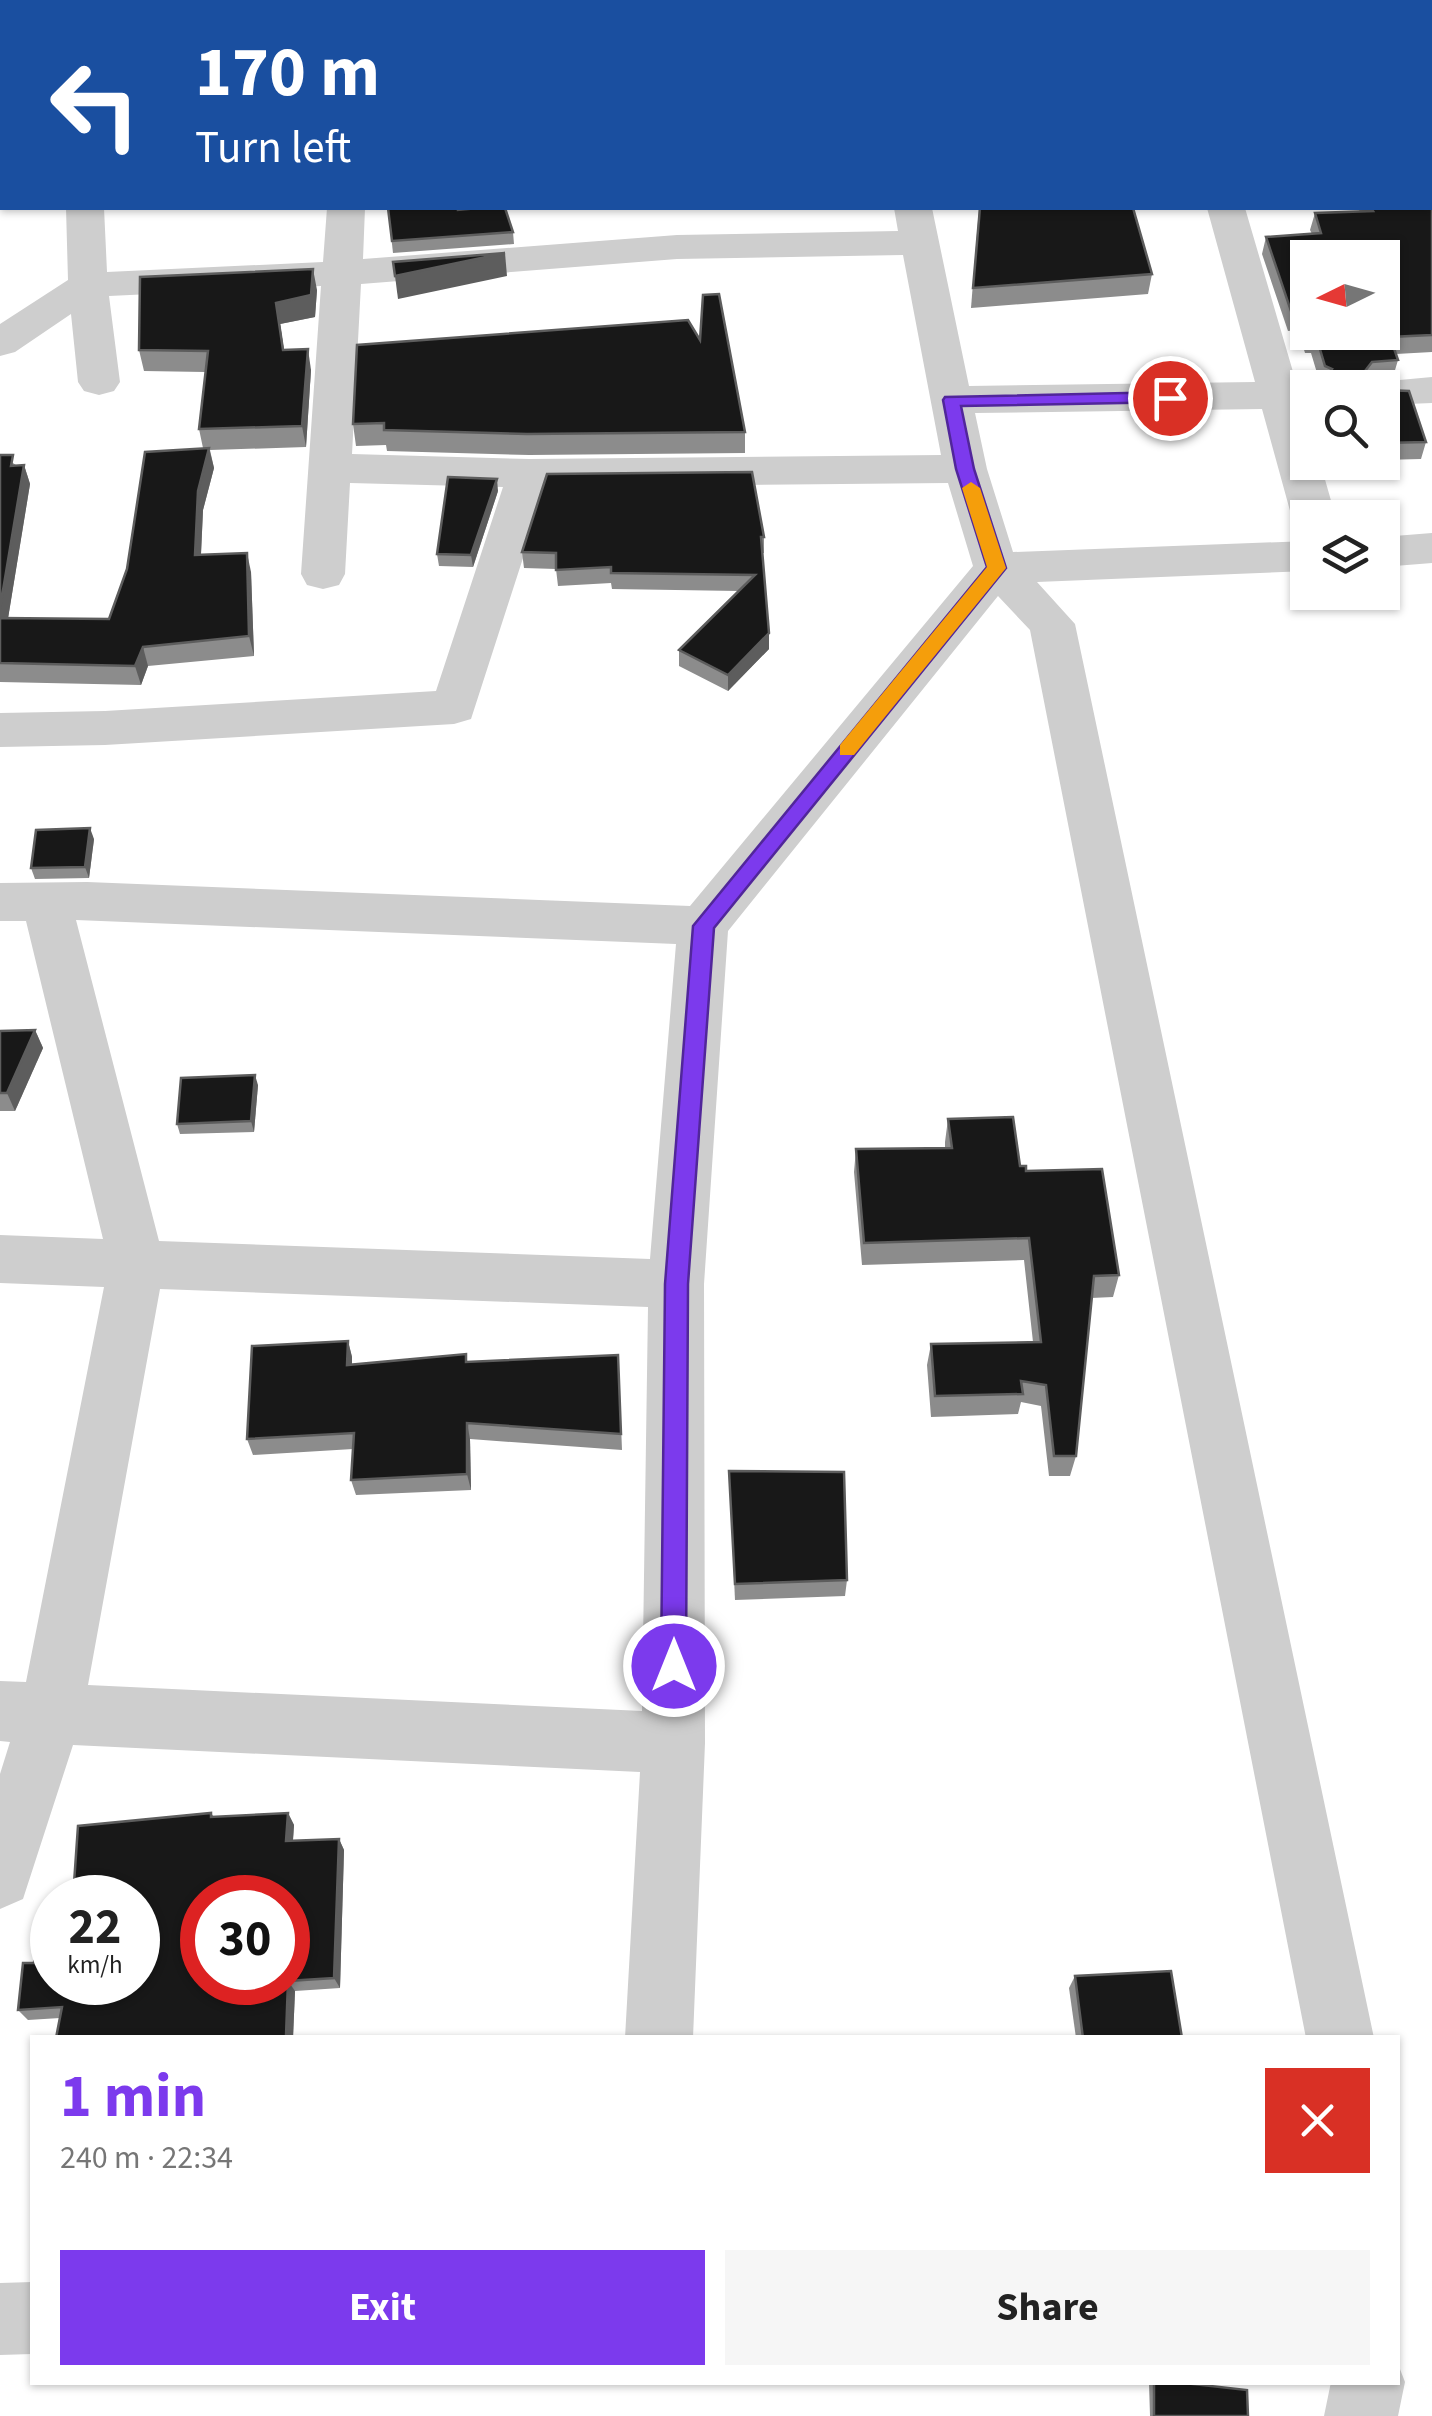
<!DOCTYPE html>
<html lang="en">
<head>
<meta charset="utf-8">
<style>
  :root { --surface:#fff; --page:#f6f6f6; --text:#222; --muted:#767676; --accent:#7c3aed }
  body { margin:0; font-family:"Source Sans 3",sans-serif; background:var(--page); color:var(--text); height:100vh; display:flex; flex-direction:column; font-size:38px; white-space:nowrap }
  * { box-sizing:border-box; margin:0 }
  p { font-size:32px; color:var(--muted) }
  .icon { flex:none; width:55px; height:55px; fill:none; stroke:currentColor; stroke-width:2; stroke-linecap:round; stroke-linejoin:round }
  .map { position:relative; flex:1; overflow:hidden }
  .sheet { position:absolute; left:30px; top:2035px; width:1370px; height:350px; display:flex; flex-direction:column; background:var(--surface); border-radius:0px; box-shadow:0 2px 8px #0004 }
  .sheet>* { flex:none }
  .hud { position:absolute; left:0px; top:0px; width:1432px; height:210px; box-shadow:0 2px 8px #0004; background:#1a4fa0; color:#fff; overflow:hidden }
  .needle { width:65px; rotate:265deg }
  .buttons { position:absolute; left:1290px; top:240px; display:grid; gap:20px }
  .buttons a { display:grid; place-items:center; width:110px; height:110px; border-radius:0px; background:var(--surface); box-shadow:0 2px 8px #0004; font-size:50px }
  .speed { position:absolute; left:30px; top:1875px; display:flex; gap:20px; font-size:50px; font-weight:700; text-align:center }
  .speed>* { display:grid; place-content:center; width:130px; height:130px; border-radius:50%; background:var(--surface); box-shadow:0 2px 8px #0004; line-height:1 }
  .speed small { font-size:25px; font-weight:400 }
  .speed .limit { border:15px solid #d22; background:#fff; color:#111 }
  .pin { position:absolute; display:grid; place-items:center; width:85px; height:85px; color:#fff; margin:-42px; border:5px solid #fff; border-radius:50%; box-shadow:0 2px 10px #0007 }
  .me { position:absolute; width:110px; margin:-55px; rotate:0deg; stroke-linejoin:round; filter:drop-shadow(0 0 8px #0008) }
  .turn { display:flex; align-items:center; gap:35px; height:210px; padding:0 30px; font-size:45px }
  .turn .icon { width:130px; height:130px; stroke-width:2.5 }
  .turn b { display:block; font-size:70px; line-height:85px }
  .round { display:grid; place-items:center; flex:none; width:105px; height:105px; border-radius:0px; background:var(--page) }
  .overview { display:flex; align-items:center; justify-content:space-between; height:170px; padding:0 30px }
  h1 { font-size:60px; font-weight:700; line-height:75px; color:var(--accent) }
  .cta { display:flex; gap:20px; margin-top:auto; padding:20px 30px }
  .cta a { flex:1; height:115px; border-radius:0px; background:var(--accent); color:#fff; font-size:40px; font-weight:700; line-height:115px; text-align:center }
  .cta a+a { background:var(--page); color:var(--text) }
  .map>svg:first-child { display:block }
</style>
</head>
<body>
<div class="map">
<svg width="1432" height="2416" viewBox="0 0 1432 2416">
  <rect width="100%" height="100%" fill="#fff"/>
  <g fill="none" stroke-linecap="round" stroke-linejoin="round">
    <g fill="#cecece" fill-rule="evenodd">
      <path d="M 276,0 L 312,0 L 314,2 L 278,2 Z"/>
      <path d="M 608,0 L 644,0 L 645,2 L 610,2 Z"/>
      <path d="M 857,0 L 893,0 L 894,2 L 859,2 Z"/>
      <path d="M 1149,0 L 1185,0 L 1186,2 L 1151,2 Z"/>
      <path d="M 1432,0 L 1432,21 L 1430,21 L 1430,2 L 1417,2 Z"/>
      <path d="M 0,28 L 2,29 L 2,51 L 0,50 Z"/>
      <rect x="1430" y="172" width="2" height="24"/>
      <path d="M 66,208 L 104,208 L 107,272 L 323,262 L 327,208 L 365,208 L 363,259 L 677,235 L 898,231 L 894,208 L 932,208 L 969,386 L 1255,382 L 1207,208 L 1245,208 L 1296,382 L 1324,388 L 1308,388 L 1308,408 L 1304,408 L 1308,462 L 1320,462 L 1336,518 L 1308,518 L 1308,531 L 1298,528 L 1292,518 L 1262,409 L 975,413 L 987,469 L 1013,552 L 1308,541 L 1308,571 L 1037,582 L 1075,624 L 1374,2038 L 1306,2038 L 1030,630 L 998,596 L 728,931 L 704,1284 L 705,1743 L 693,2038 L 625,2038 L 640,1772 L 73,1745 L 23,1899 L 0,1909 L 0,1774 L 10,1742 L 0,1741 L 0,1681 L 26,1682 L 104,1287 L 0,1283 L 0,1235 L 103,1239 L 26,921 L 0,921 L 0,883 L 87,882 L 690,906 L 973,566 L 948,483 L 546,487 L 471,719 L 454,724 L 105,745 L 0,747 L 0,713 L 105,711 L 436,691 L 503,487 L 350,483 L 345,574 L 339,585 L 323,589 L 307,585 L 301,574 L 321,286 L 109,296 L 120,382 L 114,391 L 99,395 L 84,391 L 78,382 L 71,314 L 15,352 L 0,356 L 0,324 L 68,280 ZM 903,255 L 941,455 L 529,459 L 352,454 L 361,284 L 677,259 ZM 76,920 L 676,944 L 650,1259 L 159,1241 ZM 160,1289 L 648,1307 L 642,1711 L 88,1685 Z"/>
      <path d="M 1432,377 L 1432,403 L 1382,405 L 1382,388 L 1364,388 L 1367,383 Z"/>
      <path d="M 1432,533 L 1432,563 L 1382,567 L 1382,537 Z"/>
      <path d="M 32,2282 L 32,2354 L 0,2355 L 0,2283 Z"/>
      <path d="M 1398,2364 L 1405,2382 L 1398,2416 L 1324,2416 L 1331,2382 L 1398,2382 Z"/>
    </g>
  </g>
  <g fill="#8c8c8c">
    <path d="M 1432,207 L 1432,352 L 1396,354 L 1398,360 L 1393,377 L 1384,378 L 1384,390 L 1426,442 L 1421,459 L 1382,460 L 1382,388 L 1324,388 L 1325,385 L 1320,383 L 1311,353 L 1305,353 L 1298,330 L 1288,331 L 1262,254 L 1266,237 L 1312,234 L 1310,230 L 1315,213 L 1360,212 L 1358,208 Z"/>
    <path d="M 388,208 L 458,210 L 513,232 L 514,244 L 393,253 Z"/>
    <path d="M 979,208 L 1152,274 L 1148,294 L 971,308 Z"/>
    <path d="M 317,290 L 315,317 L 280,324 L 284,350 L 311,370 L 306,447 L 210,450 L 214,468 L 203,510 L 201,555 L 251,572 L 254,656 L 148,666 L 141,685 L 0,682 L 0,455 L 16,465 L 24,465 L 30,484 L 8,618 L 109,619 L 203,448 L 199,429 L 205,372 L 144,371 L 139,350 Z"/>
    <path d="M 357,345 L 745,432 L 745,453 L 529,455 L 387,451 L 386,445 L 356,446 L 353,424 Z"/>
    <path d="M 498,491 L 473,567 L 439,566 L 437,554 Z"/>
    <path d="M 764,537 L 764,553 L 762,553 L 769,633 L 769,649 L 728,691 L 679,666 L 679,650 L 739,591 L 612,589 L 611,583 L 558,586 L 556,569 L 524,568 L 522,552 Z"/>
    <path d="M 94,839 L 89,878 L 35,879 L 31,868 Z"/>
    <path d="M 35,1030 L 43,1048 L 15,1111 L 0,1111 L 0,1031 Z"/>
    <path d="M 258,1085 L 254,1132 L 180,1134 L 177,1124 Z"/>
    <path d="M 948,1119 L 1026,1171 L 1119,1275 L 1113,1297 L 1091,1298 L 1076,1456 L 1070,1476 L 1049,1476 L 1041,1406 L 1021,1402 L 1018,1414 L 931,1417 L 927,1365 L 931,1344 L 1033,1342 L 1024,1260 L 862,1265 L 854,1172 L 856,1149 L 945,1148 L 945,1142 Z"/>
    <path d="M 348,1341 L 352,1357 L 352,1364 L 468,1362 L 619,1372 L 622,1450 L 470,1439 L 471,1490 L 356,1495 L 351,1480 L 353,1449 L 253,1455 L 247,1439 Z"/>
    <path d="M 729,1471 L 847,1580 L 845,1596 L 735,1600 Z"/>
    <path d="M 211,1813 L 214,1817 L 288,1813 L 294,1825 L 293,1841 L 339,1839 L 344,1850 L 340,1988 L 295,1991 L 293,2038 L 56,2038 L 60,2018 L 28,2020 L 18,2010 L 52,1982 Z"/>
    <path d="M 1075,1976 L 1182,2038 L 1076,2038 L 1069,1988 Z"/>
    <path d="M 1175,2382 L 1248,2416 L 1150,2416 L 1149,2383 Z"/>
  </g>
  <g fill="#5d5d5d">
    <path d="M 505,253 L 507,276 L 398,299 L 395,276 Z"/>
    <path d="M 313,269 L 317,290 L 315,317 L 280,324 L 287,372 L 276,303 Z"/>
    <path d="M 308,349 L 311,370 L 306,447 L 302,426 Z"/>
    <path d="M 209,448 L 214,468 L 203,510 L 200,574 L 195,555 L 198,491 Z"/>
    <path d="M 24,465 L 30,484 L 5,637 L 0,622 L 0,608 Z"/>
    <path d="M 497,479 L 498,491 L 473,567 L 471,555 Z"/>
    <path d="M 247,553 L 251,572 L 254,656 L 249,636 Z"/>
    <path d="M 769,633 L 769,649 L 728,691 L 728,675 Z"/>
    <path d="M 143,647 L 148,666 L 141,685 L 135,666 Z"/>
    <path d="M 90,828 L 94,839 L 89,878 L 85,867 Z"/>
    <path d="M 35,1030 L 43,1048 L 15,1111 L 7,1093 Z"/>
    <path d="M 255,1075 L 258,1085 L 254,1132 L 251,1121 Z"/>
    <path d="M 348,1341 L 352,1357 L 352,1381 L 347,1365 Z"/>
    <path d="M 467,1423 L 470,1439 L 471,1490 L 467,1474 Z"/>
    <path d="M 288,1813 L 294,1825 L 292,1853 L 286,1841 Z"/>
    <path d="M 339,1839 L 344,1850 L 340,1988 L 334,1978 Z"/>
    <path d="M 288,1981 L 295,1991 L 293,2038 L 286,2036 Z"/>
  </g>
  <g fill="#181818" stroke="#5d5d5d" stroke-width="2.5" fill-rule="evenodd">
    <path d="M 1192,0 L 1252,0 L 1253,2 L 1193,2 Z"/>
    <path d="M 1432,207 L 1432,335 L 1390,337 L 1398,360 L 1372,362 L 1365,371 L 1383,374 L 1384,390 L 1409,391 L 1426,442 L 1382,443 L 1382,388 L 1332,388 L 1328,374 L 1332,369 L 1325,366 L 1316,336 L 1309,336 L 1308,332 L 1382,332 L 1382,258 L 1308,258 L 1308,330 L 1302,313 L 1292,314 L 1266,237 L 1321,233 L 1315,213 L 1373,211 L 1371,208 Z"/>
    <path d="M 388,208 L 458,208 L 458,210 L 479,208 L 505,208 L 513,232 L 392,241 Z"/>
    <path d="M 980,208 L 1133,208 L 1152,274 L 973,288 Z"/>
    <path d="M 505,253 L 395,276 L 393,262 Z"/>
    <path d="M 313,269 L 311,295 L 276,303 L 283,350 L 308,349 L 302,426 L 199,429 L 208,351 L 139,350 L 140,277 Z"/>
    <path d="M 719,294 L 745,432 L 527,434 L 384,430 L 384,423 L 353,424 L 357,345 L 688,320 L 700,340 L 703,295 Z"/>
    <path d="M 209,448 L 198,491 L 195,555 L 247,553 L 249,636 L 143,647 L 135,666 L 0,663 L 0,618 L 109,619 L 127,569 L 145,452 Z"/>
    <path d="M 0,455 L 13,455 L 11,466 L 24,465 L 0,608 Z"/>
    <path d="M 752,472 L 764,537 L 761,537 L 769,633 L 728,675 L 679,650 L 755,575 L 611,573 L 611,567 L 556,570 L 556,553 L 522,552 L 547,474 Z"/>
    <path d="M 448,477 L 497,479 L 471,555 L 437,554 Z"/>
    <path d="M 90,828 L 85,867 L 31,868 L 36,830 Z"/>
    <path d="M 35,1030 L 7,1093 L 0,1093 L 0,1031 Z"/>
    <path d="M 255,1075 L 251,1121 L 177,1124 L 181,1078 Z"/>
    <path d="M 1013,1117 L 1020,1166 L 1026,1166 L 1026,1171 L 1102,1169 L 1119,1275 L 1094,1276 L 1076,1456 L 1054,1456 L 1046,1385 L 1021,1381 L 1023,1394 L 935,1396 L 931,1344 L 1041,1342 L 1029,1238 L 864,1243 L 856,1149 L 952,1148 L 948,1119 Z"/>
    <path d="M 348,1341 L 347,1365 L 466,1354 L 466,1362 L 618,1355 L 621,1434 L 467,1423 L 467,1474 L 351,1480 L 354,1433 L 247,1439 L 252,1346 Z"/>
    <path d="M 729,1471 L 844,1472 L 847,1580 L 735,1584 Z"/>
    <path d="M 211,1813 L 211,1817 L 288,1813 L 286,1841 L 339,1839 L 334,1978 L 288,1981 L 286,2036 L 56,2038 L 62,2007 L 18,2010 L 23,1963 L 34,1963 L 37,1932 L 52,1931 L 52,1982 L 138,1982 L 138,1898 L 73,1898 L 78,1826 ZM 202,1898 L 288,1898 L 288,1982 L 202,1982 Z"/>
    <path d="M 1171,1971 L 1182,2038 L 1083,2038 L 1075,1976 Z"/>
    <path d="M 1154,2382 L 1175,2382 L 1247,2390 L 1248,2416 L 1154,2416 Z"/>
  </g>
  <path fill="#7c3aed" stroke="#51269a" stroke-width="2.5" d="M 1170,392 L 1176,394 L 1176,402 L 961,406 L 974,469 L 1006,568 L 714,928 L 688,1284 L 686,1666 L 683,1675 L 674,1679 L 664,1675 L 661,1666 L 665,1284 L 693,926 L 987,567 L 956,469 L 943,400 L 945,397 Z"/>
  <path fill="#f59e0b" d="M 971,482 L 980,488 L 1006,568 L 854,755 L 840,755 L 840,745 L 987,567 L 962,488 Z"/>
</svg>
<div class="buttons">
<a><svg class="needle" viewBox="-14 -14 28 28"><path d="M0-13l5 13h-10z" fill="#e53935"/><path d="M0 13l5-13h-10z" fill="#767676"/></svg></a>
<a><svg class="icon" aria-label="search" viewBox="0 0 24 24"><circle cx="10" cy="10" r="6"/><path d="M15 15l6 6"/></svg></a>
<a><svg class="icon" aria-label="layers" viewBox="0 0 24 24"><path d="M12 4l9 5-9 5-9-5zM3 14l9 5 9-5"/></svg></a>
</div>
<div class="speed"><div>22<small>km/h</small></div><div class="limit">30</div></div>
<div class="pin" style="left:1170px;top:398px;background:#d93025"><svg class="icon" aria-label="arrive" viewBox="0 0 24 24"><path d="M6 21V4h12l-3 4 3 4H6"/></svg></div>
<svg class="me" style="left:674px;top:1666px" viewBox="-20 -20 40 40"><circle r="17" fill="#7c3aed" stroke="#fff" stroke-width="3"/><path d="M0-11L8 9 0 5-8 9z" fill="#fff"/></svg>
<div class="hud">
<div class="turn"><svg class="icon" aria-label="left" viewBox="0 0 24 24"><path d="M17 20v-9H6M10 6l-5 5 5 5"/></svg><div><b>170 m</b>Turn left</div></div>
</div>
<section class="sheet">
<div class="overview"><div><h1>1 min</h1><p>240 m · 22:34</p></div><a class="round" style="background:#d93025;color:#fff"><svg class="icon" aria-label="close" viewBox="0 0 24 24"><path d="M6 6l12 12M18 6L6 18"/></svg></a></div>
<div class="cta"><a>Exit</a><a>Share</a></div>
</section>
</div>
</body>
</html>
